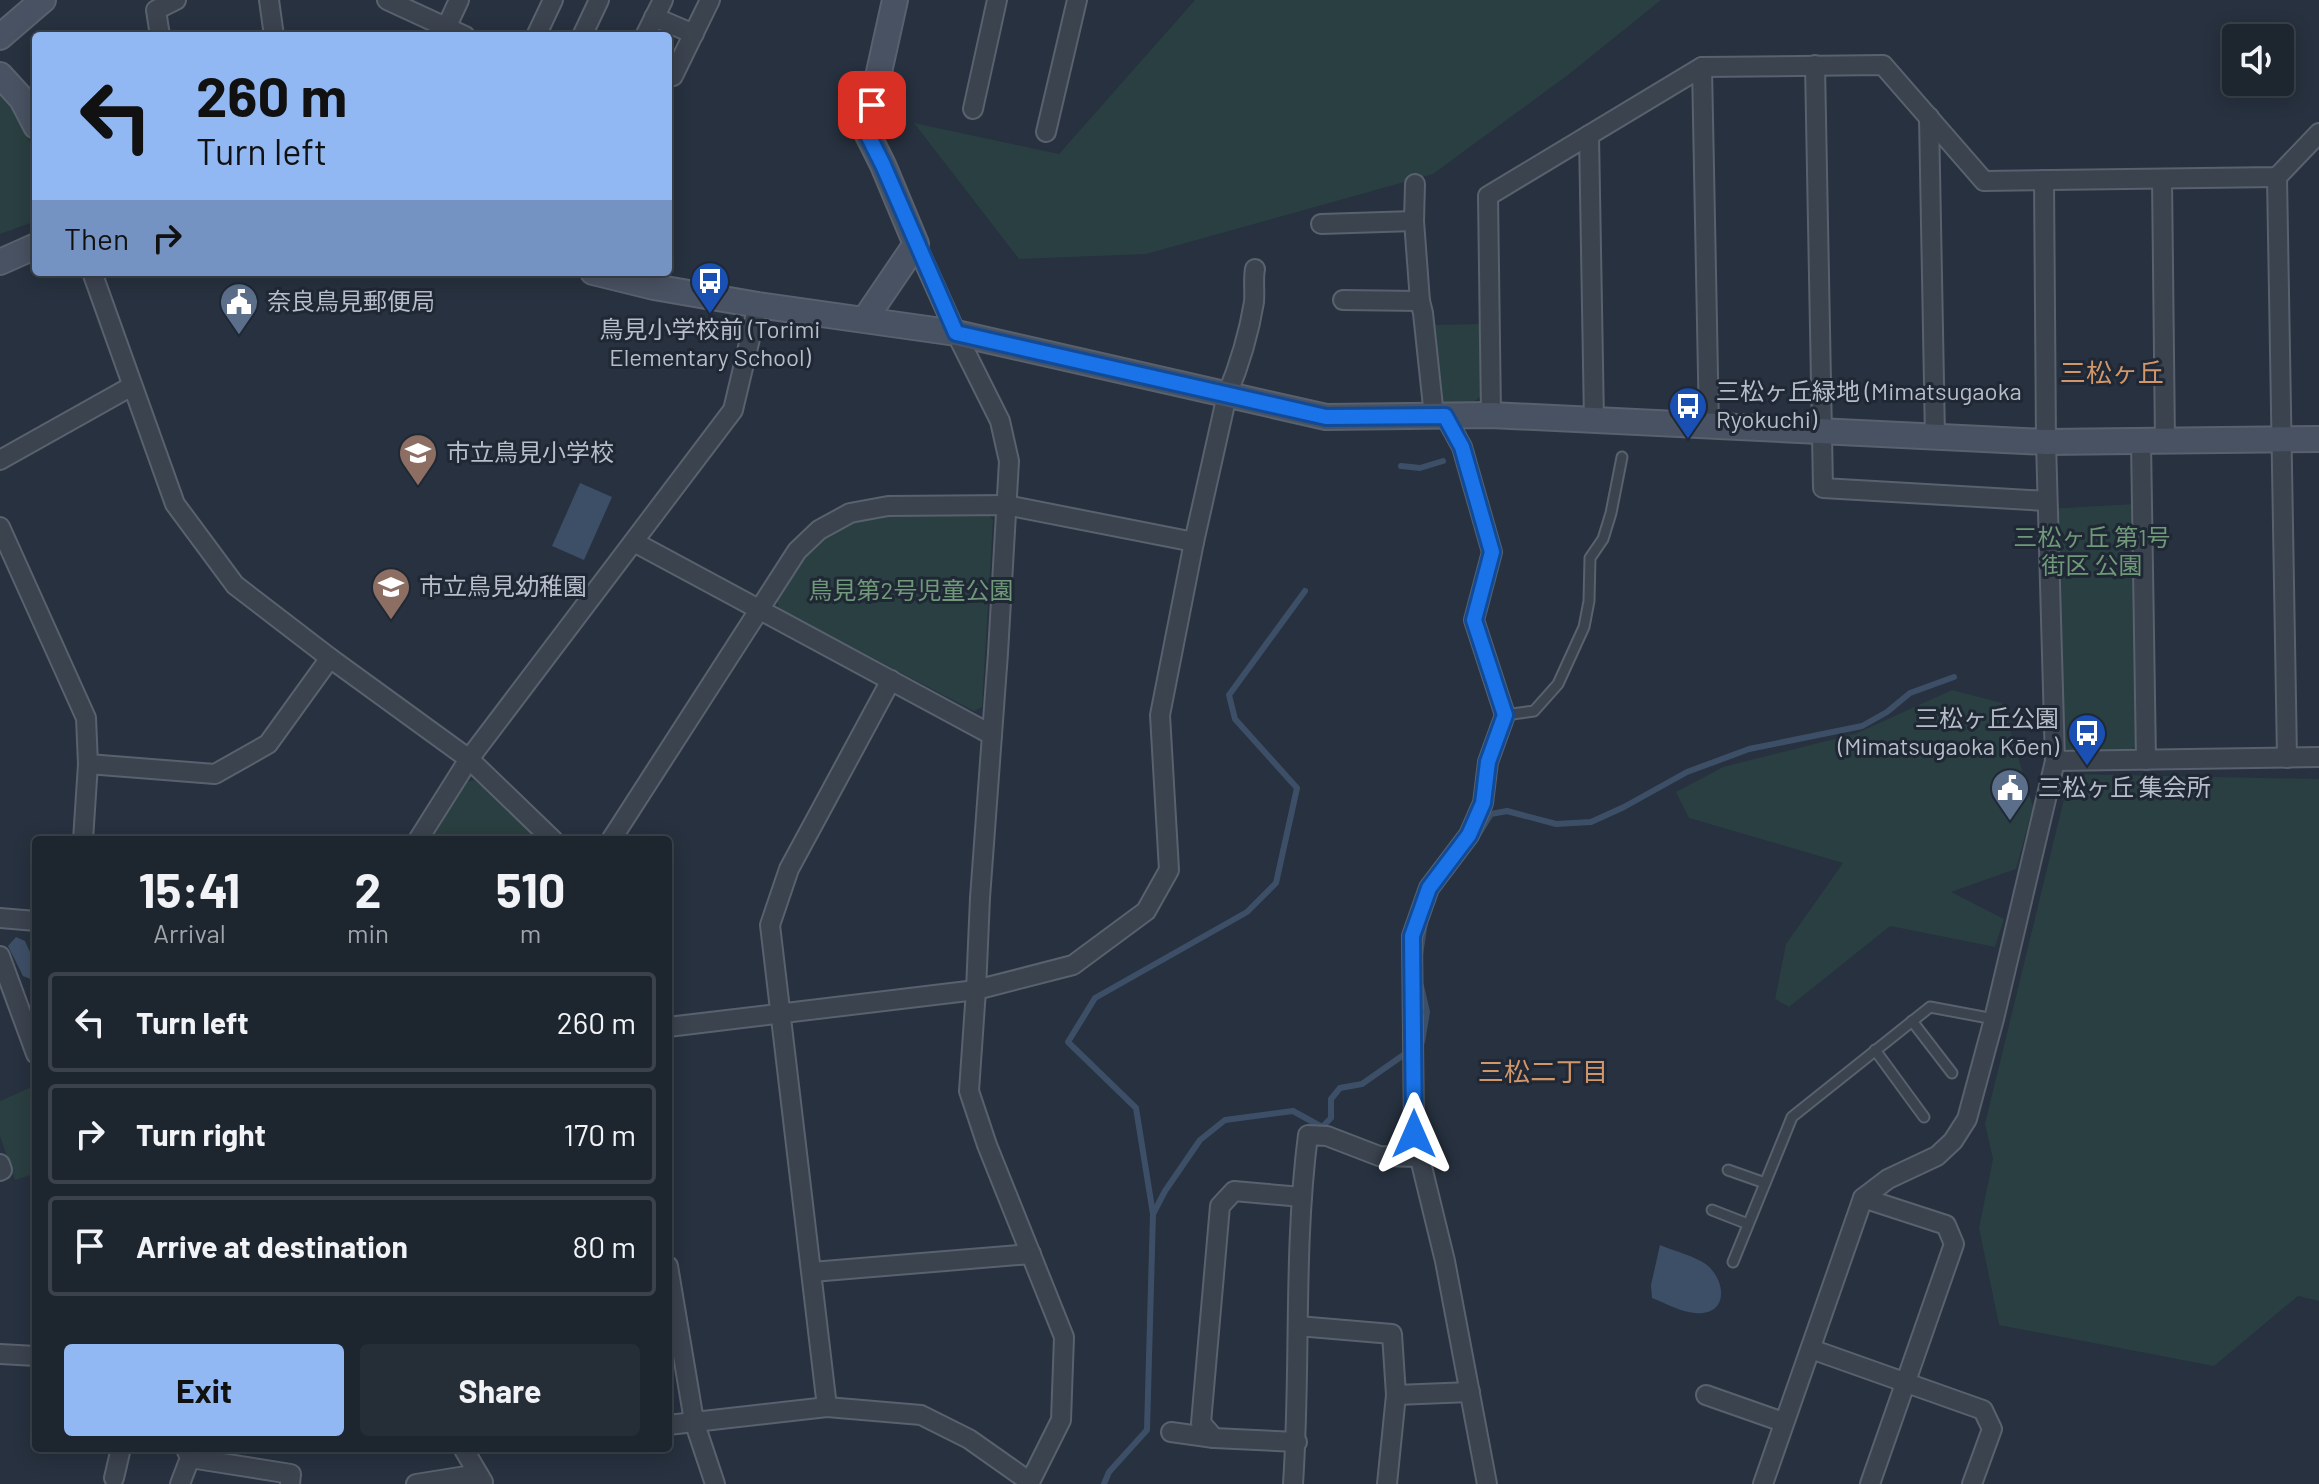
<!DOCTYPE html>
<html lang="en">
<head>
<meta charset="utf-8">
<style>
  :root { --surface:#1d252f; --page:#252d37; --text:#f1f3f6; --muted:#a0a5aa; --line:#3b424b; --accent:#92b8f3 }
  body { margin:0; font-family:Barlow,"Noto Sans JP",sans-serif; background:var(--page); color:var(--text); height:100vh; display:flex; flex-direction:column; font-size:30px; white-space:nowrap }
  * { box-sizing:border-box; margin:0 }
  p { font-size:26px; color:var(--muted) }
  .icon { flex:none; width:44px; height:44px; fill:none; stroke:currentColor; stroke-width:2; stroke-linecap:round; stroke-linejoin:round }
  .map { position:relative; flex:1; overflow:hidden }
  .side { position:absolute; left:32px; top:836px; width:640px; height:616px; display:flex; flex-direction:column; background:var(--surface); border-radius:8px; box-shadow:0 4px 20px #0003,0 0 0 2px var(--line) }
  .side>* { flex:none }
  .guide { position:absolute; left:32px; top:32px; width:640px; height:244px; border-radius:8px; box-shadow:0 4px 20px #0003,0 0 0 2px var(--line); background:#92b8f3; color:#111; overflow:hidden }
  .controls { position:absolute; left:2222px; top:24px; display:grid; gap:16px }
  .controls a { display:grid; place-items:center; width:72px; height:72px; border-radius:8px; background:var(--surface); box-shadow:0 4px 20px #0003,0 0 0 2px var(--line); font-size:40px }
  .pin { position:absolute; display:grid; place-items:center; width:68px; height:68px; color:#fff; margin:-34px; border-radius:16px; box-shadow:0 4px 12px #0006 }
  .me { position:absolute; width:88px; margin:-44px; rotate:0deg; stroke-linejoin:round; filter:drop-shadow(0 0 6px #0008) }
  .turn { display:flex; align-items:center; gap:28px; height:168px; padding:0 32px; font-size:36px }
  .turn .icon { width:104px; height:104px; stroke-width:2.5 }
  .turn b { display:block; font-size:56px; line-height:68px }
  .then { display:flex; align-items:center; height:76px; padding:0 32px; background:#0003; gap:16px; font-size:30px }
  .eta { display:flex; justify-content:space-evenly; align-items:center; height:136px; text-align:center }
  .eta b { font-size:48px; font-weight:700; line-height:56px }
  .button { display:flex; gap:16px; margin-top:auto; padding:16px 32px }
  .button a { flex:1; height:92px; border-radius:8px; background:var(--accent); color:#111; font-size:32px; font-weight:700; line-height:92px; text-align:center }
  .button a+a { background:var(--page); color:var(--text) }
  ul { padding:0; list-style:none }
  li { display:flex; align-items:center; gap:24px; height:100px; margin:0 16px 12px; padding:0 16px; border:4px solid var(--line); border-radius:8px }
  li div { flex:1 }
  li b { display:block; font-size:30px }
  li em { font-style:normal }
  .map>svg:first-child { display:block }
</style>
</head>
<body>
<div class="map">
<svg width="2319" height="1484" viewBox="0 0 2319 1484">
  <rect width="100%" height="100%" fill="#27313f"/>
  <g fill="#2a3f41">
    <path d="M 1195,0 L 1661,0 L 1568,75 L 1433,174 L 1146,254 L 1019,259 L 914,123 L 1059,154 Z"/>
    <path d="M 0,93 L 20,119 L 36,157 L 36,221 L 0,234 Z"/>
    <path d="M 1482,324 L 1483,392 C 1474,409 1455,404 1438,404 L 1429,325 Z"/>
    <path d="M 2134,504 L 2138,739 L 2136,746 L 2128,751 L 2068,752 L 2062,751 L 2047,509 Z"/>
    <path d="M 889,514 L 987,514 L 993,520 L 982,707 L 974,711 L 779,609 L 777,601 C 810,546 824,526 889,514 Z"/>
    <path d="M 1952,690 L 2002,703 L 2033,807 L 2016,869 L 1951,892 L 2004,919 L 1995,947 L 1890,926 L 1789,1007 L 1775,999 L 1786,944 L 1843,863 L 1689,818 L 1676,792 L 1723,767 L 1855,734 Z"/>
    <path d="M 2070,774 L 2319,779 L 2319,1301 L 2298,1296 L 2214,1366 L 1999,1325 L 1979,1228 L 1993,1159 L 1985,1124 Z"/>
    <path d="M 474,780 L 529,824 L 541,840 L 429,840 L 466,782 Z"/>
    <path d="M 34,1086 L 36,1092 L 36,1173 L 15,1180 L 0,1136 L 0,1101 Z"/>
  </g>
  <g fill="#3d4f67">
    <path d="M 580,483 L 612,497 L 584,560 L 552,546 Z"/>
    <path d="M 16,937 L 25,941 C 30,953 40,967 33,980 L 23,976 L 8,946 Z"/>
    <path d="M 1660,1245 C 1674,1251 1695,1256 1707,1265 C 1727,1282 1728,1316 1695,1313 C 1681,1312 1665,1303 1652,1298 L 1651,1285 Z"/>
  </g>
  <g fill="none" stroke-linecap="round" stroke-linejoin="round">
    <g stroke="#3d4f67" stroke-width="6">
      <path d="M 1401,466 L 1420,468 L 1443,461"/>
      <path d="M 1475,840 L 1491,814 L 1507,811 L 1556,824 L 1591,822 L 1624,807 L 1687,772 L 1749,749 L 1862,726 L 1887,712 L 1910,693 L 1954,677"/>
      <path d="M 1420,955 L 1425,922"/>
      <path d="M 1153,1214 L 1165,1191 L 1200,1140 L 1225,1120 L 1293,1111 L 1322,1127 L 1331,1118 L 1331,1099 L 1340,1088 L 1362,1084 L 1422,1042 L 1427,1012 L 1421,986"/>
      <path d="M 1104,1484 L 1109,1472 L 1147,1430 L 1153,1214 L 1136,1108 L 1068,1042 L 1095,998 L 1247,912 L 1276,883 L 1297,788 L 1235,719 L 1229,695 L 1305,591"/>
    </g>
    <defs>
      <g id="lane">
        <path d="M 1505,715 L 1534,711 L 1558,684 L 1584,627 L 1589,601 L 1590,558 L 1603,539 L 1611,513 L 1622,457"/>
        <path d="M 1912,1021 L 1952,1073"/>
        <path d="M 1875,1050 L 1924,1117"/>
        <path d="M 1728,1170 L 1765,1183"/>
        <path d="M 1712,1210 L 1748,1224"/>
        <path d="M 1733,1262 L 1792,1117 L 1930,1007 L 1994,1019"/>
      </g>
      <g id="street">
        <path d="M 269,0 L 274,36"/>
        <path d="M 387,0 L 465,36"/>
        <path d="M 654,17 L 694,34"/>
        <path d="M 446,28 L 459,0"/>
        <path d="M 160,36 L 156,10 L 176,0"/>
        <path d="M 536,36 L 553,0"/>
        <path d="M 582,36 L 599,0"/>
        <path d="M 645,36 L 663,0"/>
        <path d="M 1815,65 L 1823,488 L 2047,501"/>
        <path d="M 1702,67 L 1709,426"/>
        <path d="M 673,76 L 710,0"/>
        <path d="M 973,109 L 997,0"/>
        <path d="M 1929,117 L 1935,437"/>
        <path d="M 1046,132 L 1077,0"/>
        <path d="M 1589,135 L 1594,421"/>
        <path d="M 2277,177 L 2287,758"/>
        <path d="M 2162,179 L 2165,442"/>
        <path d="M 1415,184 L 1414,221 L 1420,301 L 1423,313 L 1434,416"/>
        <path d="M 1321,224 L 1414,221"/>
        <path d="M 916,244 L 956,333 L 1000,421 L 1009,461 L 998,653 L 980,898 L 976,990 L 969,1091 L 987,1145 L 1064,1337 L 1061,1420 L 1029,1484"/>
        <path d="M 92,272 L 175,504 L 235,585 L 330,658 L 469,759 L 553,840"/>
        <path d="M 1343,300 L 1420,301"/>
        <path d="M 1491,415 L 1488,196 L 1702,67 L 1883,65 L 1984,181 L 2277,177 L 2319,133"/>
        <path d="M 1445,416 L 1462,447 L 1492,552 L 1474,620 L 1505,715 L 1488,762 L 1483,803 L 1469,835 L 1429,888 L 1412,936 L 1414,1134 L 1445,1261 L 1487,1484"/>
        <path d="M 2141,442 L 2146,760"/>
        <path d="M 0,460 L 132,386"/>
        <path d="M 0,527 L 86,718 L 88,764 L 83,840"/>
        <path d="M 634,542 L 992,735"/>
        <path d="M 2055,761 L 2319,757"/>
        <path d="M 88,764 L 215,774 L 268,744 L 330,658"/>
        <path d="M 418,840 L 469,759 L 733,410 L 758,305"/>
        <path d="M 611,840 L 797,551 L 819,530 L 850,513 L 888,506 L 1006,505 L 1194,542"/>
        <path d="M 0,918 L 36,921"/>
        <path d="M 0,956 L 36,1054"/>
        <path d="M 668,1027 L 976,990 L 1073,965 L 1146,911 L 1169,870 L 1160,715 L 1194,542 L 1227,395 C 1239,366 1249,333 1254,302 C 1255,291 1253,280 1255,269"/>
        <path d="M 0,1164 L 2,1170 L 0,1171"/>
        <path d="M 1863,1198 L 1946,1225 L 1954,1244 L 1870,1484"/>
        <path d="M 668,1266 L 694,1421 L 715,1484"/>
        <path d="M 812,1272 L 1031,1254"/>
        <path d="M 1298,1326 L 1392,1334 L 1396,1395 L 1387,1484"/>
        <path d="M 1811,1349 L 1983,1410 L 1992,1429 L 1972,1484"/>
        <path d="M 0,1354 L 36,1356"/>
        <path d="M 1396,1395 L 1470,1392"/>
        <path d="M 1706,1395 L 1783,1422"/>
        <path d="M 827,1407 L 770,925 L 789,869 L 891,680"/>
        <path d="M 668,1425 L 827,1407 L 921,1415 L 969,1439 L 1030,1482"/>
        <path d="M 1171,1432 L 1214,1438"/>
        <path d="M 1297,1442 L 1214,1438 L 1201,1423 L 1220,1206 L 1234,1191 L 1302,1197"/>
        <path d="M 463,1448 L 483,1482"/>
        <path d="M 190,1458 L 291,1474 L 290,1484"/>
        <path d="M 114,1478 L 121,1448"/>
        <path d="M 180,1484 L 190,1458 L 186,1449"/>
        <path d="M 416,1484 L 478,1474"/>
        <path d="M 1293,1484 C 1301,1368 1293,1251 1308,1135 L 1327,1136 L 1379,1156 L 1419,1157"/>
        <path d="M 1763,1484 L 1863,1198 L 1888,1179 L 1937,1156 L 1953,1141 L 1967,1119 L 1994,1019 L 2055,761 L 2046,442 L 2044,180"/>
      </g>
      <g id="secondary">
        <path d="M 0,37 L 43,0"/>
        <path d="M 0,75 L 22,99 L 36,126"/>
        <path d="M 0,262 L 36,246"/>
        <path d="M 593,272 L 654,287 L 758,305 L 956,333 L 1326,417 L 1491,415 L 2046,442 L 2319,439"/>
        <path d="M 865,319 L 916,244 L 883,165 L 866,131 L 895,0"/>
      </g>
    </defs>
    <use href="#lane" stroke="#58616d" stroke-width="13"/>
    <use href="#street" stroke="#58616d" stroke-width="22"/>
    <use href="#secondary" stroke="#58616d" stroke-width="28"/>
    <use href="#lane" stroke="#3b434f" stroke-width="9"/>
    <use href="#street" stroke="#3b434f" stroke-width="18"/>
    <use href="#secondary" stroke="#495262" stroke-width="24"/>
  </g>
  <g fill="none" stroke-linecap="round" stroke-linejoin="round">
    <defs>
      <path id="route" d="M 872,105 L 866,131 L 883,165 L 956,333 L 1326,417 L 1445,416 L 1462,447 L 1492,552 L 1474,620 L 1505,715 L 1488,762 L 1483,803 L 1469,835 L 1429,888 L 1412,936 L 1414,1134"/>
    </defs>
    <use href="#route" stroke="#114b97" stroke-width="20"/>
    <use href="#route" stroke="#1a73e8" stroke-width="14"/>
  </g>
  <defs>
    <symbol id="bus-pin" viewBox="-11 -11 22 30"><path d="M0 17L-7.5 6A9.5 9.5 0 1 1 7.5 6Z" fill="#1a4fb4" stroke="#1f2834"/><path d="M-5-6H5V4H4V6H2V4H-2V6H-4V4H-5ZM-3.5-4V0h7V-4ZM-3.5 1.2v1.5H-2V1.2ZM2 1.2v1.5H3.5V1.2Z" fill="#fff"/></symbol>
    <symbol id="civic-pin" viewBox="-11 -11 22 30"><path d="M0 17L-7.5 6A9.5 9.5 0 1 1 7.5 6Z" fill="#5c6f8a" stroke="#1f2834"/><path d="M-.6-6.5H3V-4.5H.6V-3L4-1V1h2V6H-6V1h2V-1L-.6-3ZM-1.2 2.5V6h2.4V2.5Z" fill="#fff"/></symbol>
    <symbol id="school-pin" viewBox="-11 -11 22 30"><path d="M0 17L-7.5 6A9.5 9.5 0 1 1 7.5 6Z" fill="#8d6e63" stroke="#1f2834"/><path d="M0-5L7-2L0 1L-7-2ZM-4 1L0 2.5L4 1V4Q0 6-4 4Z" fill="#fff"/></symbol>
  </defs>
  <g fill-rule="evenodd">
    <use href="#bus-pin" x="688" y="259" width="44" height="60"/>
    <use href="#civic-pin" x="217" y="280" width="44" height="60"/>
    <use href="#bus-pin" x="1666" y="384" width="44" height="60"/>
    <use href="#school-pin" x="396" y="431" width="44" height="60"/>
    <use href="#school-pin" x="369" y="565" width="44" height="60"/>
    <use href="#bus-pin" x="2065" y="711" width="44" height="60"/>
    <use href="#civic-pin" x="1988" y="766" width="44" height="60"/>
  </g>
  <g text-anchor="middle" stroke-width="6" stroke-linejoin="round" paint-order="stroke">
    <g font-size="24" fill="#b7beca" stroke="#1f2834" text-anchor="start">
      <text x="267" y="310">奈良鳥見郵便局</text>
      <text x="710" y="338" text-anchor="middle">鳥見小学校前 (Torimi<tspan x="710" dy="28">Elementary School)</tspan></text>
      <text x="1716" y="400">三松ヶ丘緑地 (Mimatsugaoka<tspan x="1716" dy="28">Ryokuchi)</tspan></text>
      <text x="446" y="461">市立鳥見小学校</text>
      <text x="419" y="595">市立鳥見幼稚園</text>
      <text x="2059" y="727" text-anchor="end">三松ヶ丘公園<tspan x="2059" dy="28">(Mimatsugaoka Kōen)</tspan></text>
      <text x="2038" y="796">三松ヶ丘 集会所</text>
    </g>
    <g font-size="24" fill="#6f9979" stroke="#1f2834">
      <text x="2092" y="546">三松ヶ丘 第1号<tspan x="2092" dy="28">街区 公園</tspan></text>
      <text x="911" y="599">鳥見第2号児童公園</text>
    </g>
    <g font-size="26" fill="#d1976b" stroke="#1f2834">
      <text x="2112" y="382">三松ヶ丘</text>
      <text x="1543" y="1081">三松二丁目</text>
    </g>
  </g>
</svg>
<div class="controls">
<a><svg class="icon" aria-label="sound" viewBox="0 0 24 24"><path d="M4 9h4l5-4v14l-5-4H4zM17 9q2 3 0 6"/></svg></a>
</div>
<div class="pin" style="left:872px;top:105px;background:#d93025"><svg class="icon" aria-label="arrive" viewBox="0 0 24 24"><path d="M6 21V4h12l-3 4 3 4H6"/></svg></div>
<svg class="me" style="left:1414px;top:1134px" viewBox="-20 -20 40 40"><path d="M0-17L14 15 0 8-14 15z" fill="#1a73e8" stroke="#fff" stroke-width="4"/></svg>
<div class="guide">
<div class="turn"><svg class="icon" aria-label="left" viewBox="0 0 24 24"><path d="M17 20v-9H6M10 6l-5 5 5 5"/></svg><div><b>260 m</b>Turn left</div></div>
<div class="then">Then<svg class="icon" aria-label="right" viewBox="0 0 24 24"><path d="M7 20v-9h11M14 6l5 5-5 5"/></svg></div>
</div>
<section class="side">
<div class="eta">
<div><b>15:41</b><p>Arrival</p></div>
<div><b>2</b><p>min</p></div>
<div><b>510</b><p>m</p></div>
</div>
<ul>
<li><svg class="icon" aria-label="left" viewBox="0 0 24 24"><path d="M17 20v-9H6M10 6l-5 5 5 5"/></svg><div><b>Turn left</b></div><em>260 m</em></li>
<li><svg class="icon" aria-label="right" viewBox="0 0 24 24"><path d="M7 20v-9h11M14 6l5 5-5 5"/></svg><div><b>Turn right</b></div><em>170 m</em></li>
<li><svg class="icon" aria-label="arrive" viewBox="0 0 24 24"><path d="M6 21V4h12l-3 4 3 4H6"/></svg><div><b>Arrive at destination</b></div><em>80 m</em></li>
</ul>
<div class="button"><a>Exit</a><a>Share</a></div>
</section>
</div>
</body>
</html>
